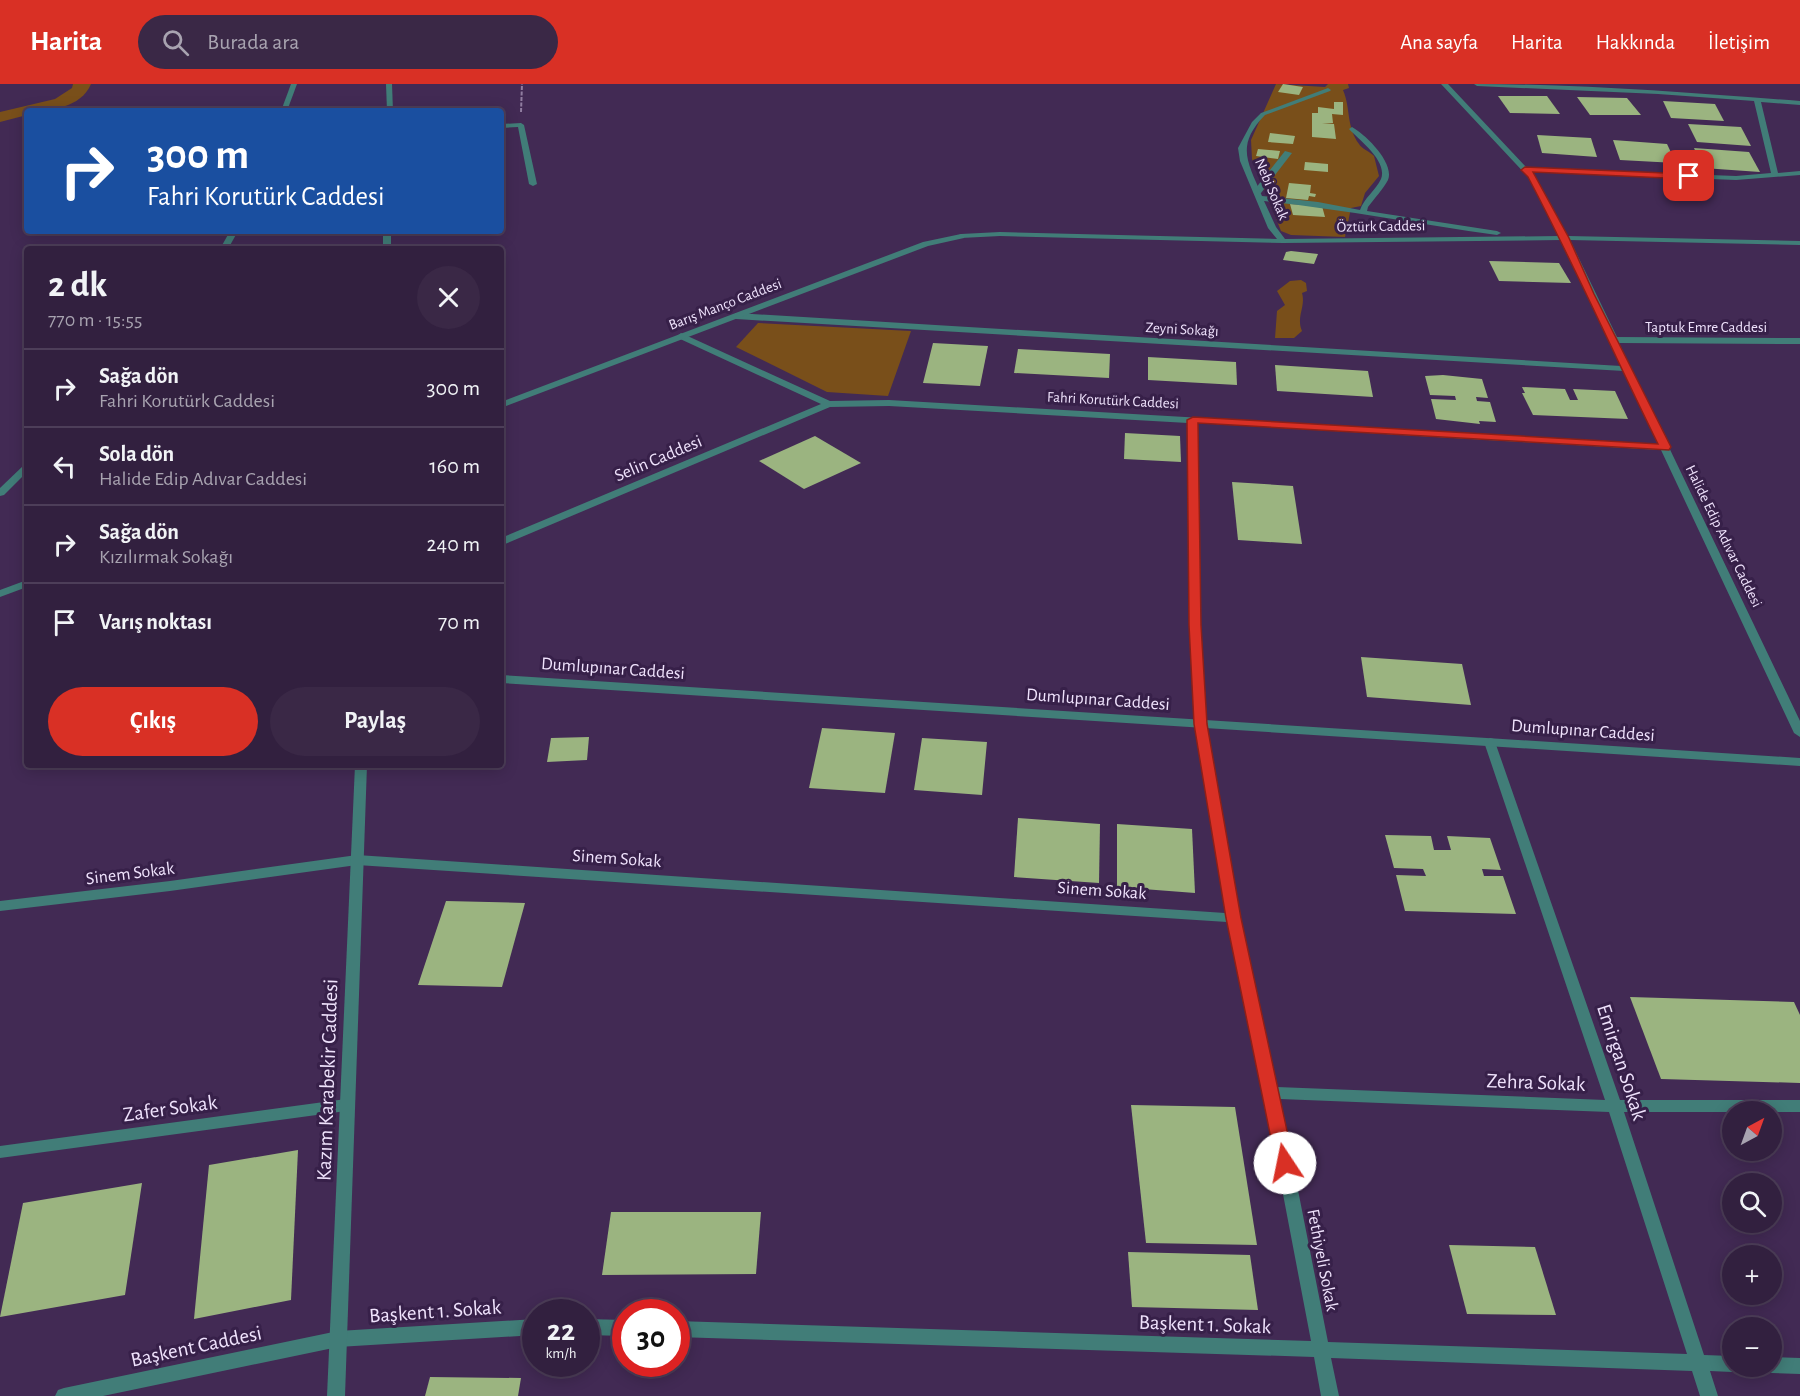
<!DOCTYPE html>
<html lang="tr">
<head>
<meta charset="utf-8">
<style>
  :root { --surface:#32203f; --page:#3a2846; --text:#f1f3f6; --muted:#a8a3b0; --line:#4d3e59; --accent:#d93025 }
  body { margin:0; font-family:"Alegreya Sans",sans-serif; background:var(--page); color:var(--text); height:100vh; display:flex; flex-direction:column; font-size:22px; white-space:nowrap }
  * { box-sizing:border-box; margin:0 }
  p { font-size:20px; color:var(--muted) }
  .icon { flex:none; width:33px; height:33px; fill:none; stroke:currentColor; stroke-width:2; stroke-linecap:round; stroke-linejoin:round }
  .map { position:relative; flex:1; overflow:hidden }
  .drawer { position:absolute; left:24px; top:162px; width:480px; height:522px; display:flex; flex-direction:column; background:var(--surface); border-radius:6px; box-shadow:0 3px 15px #0003,0 0 0 2px var(--line) }
  .drawer>* { flex:none }
  .banner { position:absolute; left:24px; top:24px; width:480px; height:126px; border-radius:6px; box-shadow:0 3px 15px #0003,0 0 0 2px var(--line); background:#1a4fa0; color:#fff; overflow:hidden }
  .needle { width:39px; rotate:41deg }
  .buttons { position:absolute; left:1722px; top:1017px; display:grid; gap:12px }
  .buttons a { display:grid; place-items:center; width:60px; height:60px; border-radius:50%; background:var(--surface); box-shadow:0 3px 15px #0003,0 0 0 2px var(--line); font-size:30px }
  .speed { position:absolute; left:522px; top:1215px; display:flex; gap:12px; font-size:30px; font-weight:700; text-align:center }
  .speed>* { display:grid; place-content:center; width:78px; height:78px; border-radius:50%; background:var(--surface); box-shadow:0 3px 15px #0003,0 0 0 2px var(--line); line-height:1 }
  .speed small { font-size:15px; font-weight:400 }
  .speed .limit { border:9px solid #d22; background:#fff; color:#111 }
  .pin { position:absolute; display:grid; place-items:center; width:51px; height:51px; color:#fff; margin:-26px; border-radius:12px; box-shadow:0 3px 9px #0006 }
  .me { position:absolute; width:66px; margin:-33px; rotate:349deg; stroke-linejoin:round; filter:drop-shadow(0 0 4px #0008) }
  .turn { display:flex; align-items:center; gap:21px; height:126px; padding:0 24px; font-size:27px }
  .turn .icon { width:78px; height:78px; stroke-width:2.5 }
  .turn b { display:block; font-size:42px; line-height:51px }
  .round { display:grid; place-items:center; flex:none; width:63px; height:63px; border-radius:32px; background:var(--page) }
  .overview { display:flex; align-items:center; justify-content:space-between; height:102px; padding:0 24px }
  h1 { font-size:36px; font-weight:700; line-height:45px }
  .cta { display:flex; gap:12px; margin-top:auto; padding:12px 24px }
  .cta a { flex:1; height:69px; border-radius:36px; background:var(--accent); color:#fff; font-size:24px; font-weight:700; line-height:69px; text-align:center }
  .cta a+a { background:var(--page); color:var(--text) }
  ul { padding:0; list-style:none }
  li { display:flex; align-items:center; gap:18px; height:78px; padding:0 24px; border-top:2px solid var(--line) }
  li div { flex:1 }
  li b { display:block; font-size:22px }
  li em { font-style:normal }
  header { display:flex; align-items:center; gap:36px; box-sizing:border-box; height:84px; padding:0 30px; background:var(--accent); color:#fff }
  header strong { font-size:28px }
  nav { display:flex; gap:33px; margin-inline-start:auto; font-size:21px }
  .search { width:420px; height:54px; background:var(--page); display:flex; align-items:center; gap:15px; box-sizing:border-box; padding:0 21px; border-radius:33px; color:var(--muted); font-size:22px }
  .map>svg:first-child { display:block }
</style>
</head>
<body>
<header>
<strong>Harita</strong>
<div class="search"><svg class="icon" aria-label="search" viewBox="0 0 24 24"><circle cx="10" cy="10" r="6"/><path d="M15 15l6 6"/></svg>Burada ara</div>
<nav><a>Ana sayfa</a><a>Harita</a><a>Hakkında</a><a>İletişim</a></nav>
</header>
<div class="map">
<svg width="1800" height="1312" viewBox="0 0 1800 1312">
  <rect width="100%" height="100%" fill="#422a54"/>
  <g fill="#794f1a">
    <path d="M 73,0 L 91,0 C 81,24 50,27 27,27 L 27,31 L 0,38 L 0,28 L 55,15 L 72,4 Z"/>
    <path d="M 1276,0 L 1325,3 L 1328,0 L 1348,0 L 1349,4 L 1343,6 C 1351,25 1346,42 1359,60 C 1362,65 1369,67 1374,72 L 1379,92 L 1365,109 L 1361,122 L 1351,124 L 1345,153 L 1291,151 L 1281,147 L 1252,75 L 1251,56 Z"/>
    <path d="M 1301,196 L 1306,199 L 1307,207 L 1302,209 C 1306,223 1296,232 1302,247 L 1294,254 L 1275,254 L 1277,227 L 1285,221 L 1277,207 L 1290,197 Z"/>
    <path d="M 758,239 L 911,247 L 888,312 L 827,308 L 736,263 Z"/>
  </g>
  <g fill="#9bb480">
    <path d="M 1283,0 L 1303,3 L 1299,11 L 1278,8 Z"/>
    <path d="M 1498,12 L 1547,12 L 1560,30 L 1510,29 Z"/>
    <path d="M 1577,13 L 1627,14 L 1641,31 L 1590,31 Z"/>
    <path d="M 1663,17 L 1715,20 L 1724,37 L 1671,34 Z"/>
    <path d="M 1334,18 L 1343,18 L 1343,31 L 1332,30 L 1333,39 L 1322,39 L 1334,40 L 1336,55 L 1312,53 L 1312,29 L 1318,29 L 1318,23 L 1334,25 Z"/>
    <path d="M 1688,40 L 1741,43 L 1751,62 L 1697,58 Z"/>
    <path d="M 1270,49 L 1295,52 L 1293,60 L 1268,58 Z"/>
    <path d="M 1537,51 L 1591,54 L 1597,73 L 1542,69 Z"/>
    <path d="M 1613,56 L 1667,60 L 1676,79 L 1620,76 Z"/>
    <path d="M 1694,64 L 1749,68 L 1760,88 L 1703,84 Z"/>
    <path d="M 1258,65 L 1280,67 L 1278,75 L 1256,72 Z"/>
    <path d="M 1305,78 L 1328,80 L 1328,88 L 1304,86 Z"/>
    <path d="M 1289,99 L 1311,101 L 1310,109 L 1316,110 L 1315,113 L 1309,112 L 1308,116 L 1286,114 Z"/>
    <path d="M 1290,120 L 1322,122 L 1325,133 L 1293,131 Z"/>
    <path d="M 1291,167 L 1318,170 L 1314,180 L 1283,176 L 1286,168 Z"/>
    <path d="M 1489,177 L 1559,179 L 1571,199 L 1499,197 Z"/>
    <path d="M 933,259 L 988,262 L 980,302 L 923,299 Z"/>
    <path d="M 1018,265 L 1110,270 L 1109,294 L 1014,289 Z"/>
    <path d="M 1148,273 L 1236,278 L 1237,301 L 1148,296 Z"/>
    <path d="M 1275,281 L 1368,287 L 1373,313 L 1277,307 Z"/>
    <path d="M 1443,291 L 1482,295 L 1488,314 L 1476,313 L 1477,317 L 1490,318 L 1496,338 L 1479,337 L 1480,340 L 1436,335 L 1431,315 L 1456,316 L 1455,312 L 1430,311 L 1425,292 Z"/>
    <path d="M 1522,303 L 1565,305 L 1570,316 L 1578,316 L 1573,305 L 1615,307 L 1628,335 L 1533,331 L 1522,309 L 1525,309 Z"/>
    <path d="M 1125,349 L 1180,352 L 1181,378 L 1124,375 Z"/>
    <path d="M 815,352 L 861,379 L 804,405 L 759,377 Z"/>
    <path d="M 1232,398 L 1293,402 L 1302,460 L 1238,456 Z"/>
    <path d="M 1361,573 L 1462,580 L 1471,621 L 1367,613 Z"/>
    <path d="M 822,644 L 895,649 L 885,709 L 809,704 Z"/>
    <path d="M 589,653 L 587,676 L 547,678 L 551,654 Z"/>
    <path d="M 922,654 L 987,658 L 982,711 L 914,706 Z"/>
    <path d="M 1018,734 L 1100,740 L 1099,799 L 1014,793 Z"/>
    <path d="M 1117,740 L 1192,745 L 1195,809 L 1117,803 Z"/>
    <path d="M 1385,751 L 1431,752 L 1434,766 L 1451,766 L 1447,752 L 1490,754 L 1501,786 L 1482,785 L 1484,792 L 1503,792 L 1516,830 L 1405,827 L 1396,791 L 1426,792 L 1423,785 L 1394,784 Z"/>
    <path d="M 446,817 L 525,819 L 502,903 L 418,901 Z"/>
    <path d="M 1630,913 L 1794,918 L 1800,931 L 1800,999 L 1661,995 Z"/>
    <path d="M 1131,1021 L 1235,1023 L 1257,1161 L 1146,1159 Z"/>
    <path d="M 298,1066 L 291,1216 L 194,1235 L 209,1081 Z"/>
    <path d="M 142,1099 L 125,1211 L 0,1233 L 23,1119 Z"/>
    <path d="M 611,1128 L 761,1128 L 756,1190 L 602,1191 Z"/>
    <path d="M 1449,1161 L 1535,1163 L 1556,1231 L 1467,1230 Z"/>
    <path d="M 1128,1168 L 1250,1171 L 1258,1226 L 1132,1223 Z"/>
    <path d="M 430,1293 L 521,1294 L 518,1312 L 425,1312 Z"/>
  </g>
  <g fill="none" stroke-linecap="round" stroke-linejoin="round">
    <path stroke="#907da0" stroke-width="2" stroke-dasharray="4 1.5" stroke-linecap="butt" d="M 521,28 L 522,0"/>
    <path fill="#417d78" fill-rule="evenodd" d="M 1285,67 L 1292,69 L 1261,109 L 1255,109 L 1255,105 Z"/>
    <g fill="#417d78" fill-rule="evenodd">
      <path d="M 291,0 L 297,0 L 287,27 L 281,27 Z"/>
      <path d="M 1441,0 L 1448,0 L 1527,84 L 1736,92 L 1771,89 L 1754,17 L 1658,10 L 1477,2 L 1474,0 C 1583,0 1692,9 1800,17 L 1800,21 L 1761,18 L 1778,89 L 1800,87 L 1800,91 L 1736,96 L 1532,88 L 1568,152 L 1800,157 L 1800,161 L 1570,156 L 1617,253 L 1800,254 L 1800,260 L 1619,259 L 1800,637 L 1800,653 L 1794,649 L 1661,366 L 1198,339 L 1201,541 L 1207,640 L 1240,834 L 1277,1003 L 1605,1016 L 1484,658 L 1490,654 L 1494,655 L 1620,1016 L 1800,1016 L 1800,1028 L 1624,1028 L 1704,1271 L 1732,1272 L 1732,1282 L 1739,1282 L 1738,1286 L 1732,1288 L 1710,1287 L 1718,1312 L 1700,1312 L 1692,1287 L 1331,1274 L 1339,1312 L 1321,1312 L 1314,1273 L 676,1253 L 676,1237 L 1311,1257 L 1253,953 L 1227,838 L 357,781 L 170,807 L 0,827 L 0,817 L 170,797 L 357,771 L 1225,829 L 1195,640 L 1189,541 L 1188,339 L 889,322 L 830,323 L 505,460 L 501,461 L 501,454 L 821,320 L 678,254 L 677,252 L 681,249 L 830,317 L 889,316 L 1658,360 L 1624,287 L 736,235 L 732,232 L 736,229 L 1621,282 L 1562,156 L 1283,159 L 1000,152 L 961,154 L 957,152 L 961,150 L 1000,148 L 1277,155 L 1268,144 L 1240,77 L 1238,64 L 1252,38 L 1261,29 L 1328,4 L 1331,6 L 1330,7 L 1265,31 C 1235,62 1248,78 1262,112 L 1318,118 L 1360,126 C 1364,114 1376,106 1381,95 C 1388,77 1359,56 1349,45 L 1352,43 C 1365,50 1395,79 1388,96 C 1383,105 1374,115 1368,123 L 1367,127 L 1497,147 L 1501,149 L 1497,151 C 1419,140 1342,125 1264,117 L 1276,143 L 1285,155 L 1560,152 L 1528,93 ZM 1280,1015 L 1609,1028 L 1687,1270 L 1328,1258 Z"/>
      <path d="M 521,39 L 524,41 L 537,100 L 533,102 L 529,100 L 518,43 L 501,44 L 501,40 Z"/>
      <path d="M 230,147 L 238,147 L 228,165 L 220,165 Z"/>
      <path d="M 27,380 L 27,388 L 4,411 L 0,412 L 0,404 L 24,381 Z"/>
      <path d="M 346,1015 L 351,1017 L 354,1021 L 351,1025 L 346,1027 L 0,1074 L 0,1062 Z"/>
      <path d="M 536,1235 L 536,1251 L 338,1263 L 103,1312 L 55,1312 L 58,1306 L 64,1304 L 338,1247 Z"/>
      <path d="M 586,1235 L 626,1236 L 626,1252 L 586,1251 Z"/>
      <path d="M 1772,1273 L 1800,1274 L 1800,1290 L 1772,1289 L 1766,1287 L 1764,1282 L 1772,1282 Z"/>
    </g>
    <g fill="#417d78" fill-rule="evenodd">
      <path d="M 386,0 L 392,0 L 393,27 L 387,27 Z"/>
      <rect x="383" y="147" width="8" height="18"/>
      <path d="M 961,150 L 964,150 L 964,154 L 928,162 L 501,324 L 501,318 L 923,158 Z"/>
      <path d="M 27,496 L 27,503 L 0,513 L 0,506 Z"/>
      <path d="M 501,591 L 1800,674 L 1800,682 L 501,599 Z"/>
      <path d="M 355,681 L 367,681 L 345,1312 L 327,1312 Z"/>
    </g>
  </g>
  <path fill="#d93025" stroke="#8d1f18" stroke-width="1.5" d="M 1525,83 L 1689,90 L 1694,92 L 1689,95 L 1533,88 L 1569,154 L 1594,210 L 1671,363 L 1669,366 L 1198,339 L 1201,541 L 1207,640 L 1241,834 L 1294,1079 L 1291,1084 L 1285,1086 L 1279,1084 L 1276,1079 L 1226,834 L 1194,640 L 1189,541 L 1187,336 L 1193,333 L 1658,360 C 1614,271 1574,180 1528,93 L 1521,86 Z"/>
  <g text-anchor="middle" stroke-width="6" stroke-linejoin="round" paint-order="stroke">
    <g font-size="15" fill="#efe2fc" stroke="#372049">
      <text transform="translate(1272 105) rotate(67)" y="5">Nebi Sokak</text>
      <text transform="translate(1381 142) rotate(-1)" y="5">Öztürk Caddesi</text>
      <text transform="translate(725 220) rotate(-21)" y="5">Barış Manço Caddesi</text>
      <text x="1706" y="248">Taptuk Emre Caddesi</text>
      <text transform="translate(1182 245) rotate(3)" y="5">Zeyni Sokağı</text>
      <text transform="translate(1113 316) rotate(3)" y="5">Fahri Korutürk Caddesi</text>
      <text transform="translate(1724 452) rotate(64)" y="5">Halide Edip Adıvar Caddesi</text>
    </g>
    <g font-size="18" fill="#efe2fc" stroke="#372049">
      <text transform="translate(658 374) rotate(-23)" y="6">Selin Caddesi</text>
      <text transform="translate(613 584) rotate(4)" y="6">Dumlupınar Caddesi</text>
      <text transform="translate(1098 615) rotate(4)" y="6">Dumlupınar Caddesi</text>
      <text transform="translate(1583 646) rotate(4)" y="6">Dumlupınar Caddesi</text>
      <text transform="translate(617 774) rotate(4)" y="6">Sinem Sokak</text>
      <text transform="translate(130 789) rotate(-7)" y="6">Sinem Sokak</text>
      <text transform="translate(1102 806) rotate(4)" y="6">Sinem Sokak</text>
      <text transform="translate(1323 1176) rotate(79)" y="6">Fethiyeli Sokak</text>
    </g>
    <g font-size="21" fill="#efe2fc" stroke="#372049">
      <text transform="translate(1622 978) rotate(72)" y="7">Emirgan Sokak</text>
      <text transform="translate(327 996) rotate(-88)" y="7">Kazım Karabekir Caddesi</text>
      <text transform="translate(1536 998) rotate(2)" y="7">Zehra Sokak</text>
      <text transform="translate(170 1024) rotate(-8)" y="7">Zafer Sokak</text>
      <text transform="translate(435 1227) rotate(-4)" y="7">Başkent 1. Sokak</text>
      <text transform="translate(1205 1240) rotate(2)" y="7">Başkent 1. Sokak</text>
      <text transform="translate(196 1262) rotate(-12)" y="7">Başkent Caddesi</text>
    </g>
  </g>
</svg>
<div class="buttons">
<a><svg class="needle" viewBox="-14 -14 28 28"><path d="M0-13l5 13h-10z" fill="#e53935"/><path d="M0 13l5-13h-10z" fill="#a8a3b0"/></svg></a>
<a><svg class="icon" aria-label="search" viewBox="0 0 24 24"><circle cx="10" cy="10" r="6"/><path d="M15 15l6 6"/></svg></a>
<a>+</a>
<a>−</a>
</div>
<div class="speed"><div>22<small>km/h</small></div><div class="limit">30</div></div>
<div class="pin" style="left:1689px;top:92px;background:#d93025"><svg class="icon" aria-label="arrive" viewBox="0 0 24 24"><path d="M6 21V4h12l-3 4 3 4H6"/></svg></div>
<svg class="me" style="left:1285px;top:1079px" viewBox="-20 -20 40 40"><circle r="19" fill="#fff"/><path d="M0-13L10 11 0 6-10 11z" fill="#d93025"/></svg>
<div class="banner">
<div class="turn"><svg class="icon" aria-label="right" viewBox="0 0 24 24"><path d="M7 20v-9h11M14 6l5 5-5 5"/></svg><div><b>300 m</b>Fahri Korutürk Caddesi</div></div>
</div>
<section class="drawer">
<div class="overview"><div><h1>2 dk</h1><p>770 m · 15:55</p></div><a class="round"><svg class="icon" aria-label="close" viewBox="0 0 24 24"><path d="M6 6l12 12M18 6L6 18"/></svg></a></div>
<ul>
<li><svg class="icon" aria-label="right" viewBox="0 0 24 24"><path d="M7 20v-9h11M14 6l5 5-5 5"/></svg><div><b>Sağa dön</b><p>Fahri Korutürk Caddesi</p></div><em>300 m</em></li>
<li><svg class="icon" aria-label="left" viewBox="0 0 24 24"><path d="M17 20v-9H6M10 6l-5 5 5 5"/></svg><div><b>Sola dön</b><p>Halide Edip Adıvar Caddesi</p></div><em>160 m</em></li>
<li><svg class="icon" aria-label="right" viewBox="0 0 24 24"><path d="M7 20v-9h11M14 6l5 5-5 5"/></svg><div><b>Sağa dön</b><p>Kızılırmak Sokağı</p></div><em>240 m</em></li>
<li><svg class="icon" aria-label="arrive" viewBox="0 0 24 24"><path d="M6 21V4h12l-3 4 3 4H6"/></svg><div><b>Varış noktası</b></div><em>70 m</em></li>
</ul>
<div class="cta"><a>Çıkış</a><a>Paylaş</a></div>
</section>
</div>
</body>
</html>
